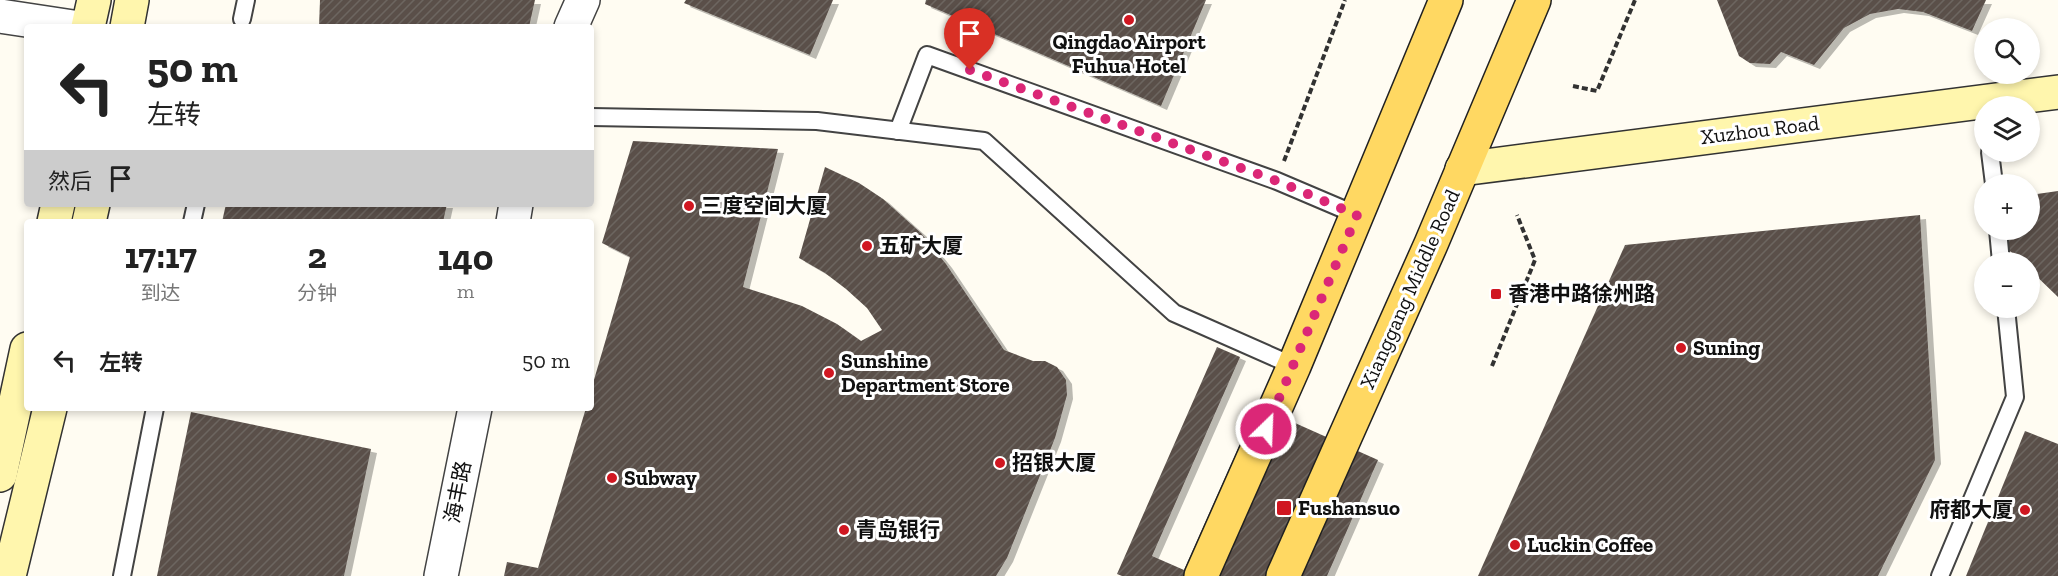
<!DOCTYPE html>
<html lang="zh">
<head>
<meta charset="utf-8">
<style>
  :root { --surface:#fff; --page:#f6f6f6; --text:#222; --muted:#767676 }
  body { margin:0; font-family:"Zilla Slab","Noto Sans SC",serif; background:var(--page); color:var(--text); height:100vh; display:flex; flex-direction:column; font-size:22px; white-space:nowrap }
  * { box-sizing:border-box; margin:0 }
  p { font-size:20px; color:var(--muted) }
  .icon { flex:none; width:33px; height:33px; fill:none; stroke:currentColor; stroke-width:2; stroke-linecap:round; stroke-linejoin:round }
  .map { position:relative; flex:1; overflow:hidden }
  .drawer { position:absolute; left:24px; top:219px; width:570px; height:192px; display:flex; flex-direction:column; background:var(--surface); border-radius:6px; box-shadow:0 3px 9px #0003 }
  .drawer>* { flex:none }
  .guide { position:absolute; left:24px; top:24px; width:570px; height:183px; border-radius:6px; box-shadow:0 3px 9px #0003; background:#fff; color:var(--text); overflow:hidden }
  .tools { position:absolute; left:1974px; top:18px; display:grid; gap:12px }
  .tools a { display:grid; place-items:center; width:66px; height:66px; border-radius:50%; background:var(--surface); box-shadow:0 3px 9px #0003; font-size:30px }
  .pin { position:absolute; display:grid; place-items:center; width:51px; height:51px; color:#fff; margin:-62px -26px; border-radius:50% 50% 50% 0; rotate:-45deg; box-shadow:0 0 6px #0007 }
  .pin .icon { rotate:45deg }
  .me { position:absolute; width:66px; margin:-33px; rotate:24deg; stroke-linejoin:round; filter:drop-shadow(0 0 4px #0008) }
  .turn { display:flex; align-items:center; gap:21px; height:126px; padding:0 24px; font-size:27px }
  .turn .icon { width:78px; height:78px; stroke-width:2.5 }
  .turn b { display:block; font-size:42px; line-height:51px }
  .then { display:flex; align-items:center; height:57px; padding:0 24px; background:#0003; gap:12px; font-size:22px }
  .eta { display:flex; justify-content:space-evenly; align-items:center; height:102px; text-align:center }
  .eta b { font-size:36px; font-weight:700; line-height:42px }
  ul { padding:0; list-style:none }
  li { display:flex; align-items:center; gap:18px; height:78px; padding:0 24px }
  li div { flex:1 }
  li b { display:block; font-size:22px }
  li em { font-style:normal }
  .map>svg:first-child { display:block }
</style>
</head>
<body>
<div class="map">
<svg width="2058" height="576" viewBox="0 0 2058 576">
  <defs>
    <pattern id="building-hatch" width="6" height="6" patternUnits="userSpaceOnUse" patternTransform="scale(1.5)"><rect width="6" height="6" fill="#5a504a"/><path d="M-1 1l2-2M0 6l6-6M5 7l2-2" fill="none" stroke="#6d6560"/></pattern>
    <filter id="shadow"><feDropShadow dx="6" dy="4" stdDeviation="0" flood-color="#0004"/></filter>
  </defs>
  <rect width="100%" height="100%" fill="#fffcf2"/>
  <g fill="url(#building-hatch)" filter="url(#shadow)">
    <path d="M 320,0 L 535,0 L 529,27 L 319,27 Z"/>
    <path d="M 686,0 L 833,0 L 810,55 L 684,3 Z"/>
    <path d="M 926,0 L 1206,0 L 1161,106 L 925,4 Z"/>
    <path d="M 1717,0 L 1986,0 L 1972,31 L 1923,12 L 1898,9 L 1870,14 L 1844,28 L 1814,65 L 1781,52 L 1770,64 L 1750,63 L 1739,56 Z"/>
    <path d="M 633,141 L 778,149 L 743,287 L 802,306 L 837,324 L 861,341 L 882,330 L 867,308 L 846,289 L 825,273 L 799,258 L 825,167 L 859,183 L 883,199 L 921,233 L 946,264 L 1004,350 L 1033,361 L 1045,361 L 1057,367 L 1066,380 L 1067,395 L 1055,438 L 1007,558 L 996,576 L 504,576 L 507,562 L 538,568 L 586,408 L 591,408 L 591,390 L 630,257 L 602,243 Z"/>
    <path d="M 2058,191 L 2058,297 L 2030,270 L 2030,262 L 2022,262 L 2000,242 L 2004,230 L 2030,230 L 2030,195 Z"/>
    <path d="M 226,204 L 447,204 L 443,222 L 222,222 Z"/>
    <path d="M 1920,215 L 1935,460 L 1878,576 L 1478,576 L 1625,245 Z"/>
    <path d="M 1217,347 L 1240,357 L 1152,556 L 1184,570 L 1257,406 L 1378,460 L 1327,576 L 1122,576 L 1117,574 Z"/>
    <path d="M 191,412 L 371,449 L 344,576 L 157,576 Z"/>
    <path d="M 2025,431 L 2058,444 L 2058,576 L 1966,576 Z"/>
  </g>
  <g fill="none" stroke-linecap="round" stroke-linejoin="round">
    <defs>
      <g id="lane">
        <path d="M 242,19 L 246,0"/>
        <path d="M 591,117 L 817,121 L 984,141 L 1174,313 L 1294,366"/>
        <path d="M 898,131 L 927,55 L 1277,181 L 1357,215"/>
        <path d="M 1990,152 L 1994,184"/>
        <path d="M 192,222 L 196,204"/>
        <path d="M 1998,230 L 2001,262"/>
        <path d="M 122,576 L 155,408"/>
        <path d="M 1940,576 L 2015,397 L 2006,308"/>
      </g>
      <g id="street">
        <path d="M 0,16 L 73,27"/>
        <path d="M 571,27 L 583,0"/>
        <path d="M 513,222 L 516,204"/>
        <path d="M 441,576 L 475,408"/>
      </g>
      <g id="secondary">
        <path d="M 88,27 L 94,0"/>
        <path d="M 127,27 L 132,0"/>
        <path d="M 1462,169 L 2058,92"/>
        <path d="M 54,222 L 58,204"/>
        <path d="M 89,222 L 93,204"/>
        <path d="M 0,475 L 27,349"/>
        <path d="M 9,576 L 50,408"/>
      </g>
      <g id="primary">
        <path d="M 1201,576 L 1294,366 L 1446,0"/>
        <path d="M 1283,576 L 1431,244 L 1534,0"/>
      </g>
    </defs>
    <use href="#lane" stroke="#434343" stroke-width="20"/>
    <use href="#street" stroke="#434343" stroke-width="36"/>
    <use href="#secondary" stroke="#323232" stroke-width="36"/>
    <use href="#primary" stroke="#212121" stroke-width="36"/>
    <g stroke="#323232" stroke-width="4" stroke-dasharray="6 3" stroke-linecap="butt">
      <path d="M 1573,86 L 1597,91 L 1635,0"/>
      <path d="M 1284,161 L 1345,0"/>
      <path d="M 1492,366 L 1535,260 L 1517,215"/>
    </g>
    <use href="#lane" stroke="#fff" stroke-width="16"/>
    <use href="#street" stroke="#fff" stroke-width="33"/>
    <use href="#secondary" stroke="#fff6ad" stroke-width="33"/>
    <use href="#primary" stroke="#ffd862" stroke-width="33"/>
  </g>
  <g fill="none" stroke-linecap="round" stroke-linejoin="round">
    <path stroke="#db2777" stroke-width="10" stroke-dasharray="0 18" d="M 970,70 L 1277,181 L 1357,215 L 1266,429"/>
  </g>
  <g fill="#d01721" stroke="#fff" stroke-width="2">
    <circle cx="1129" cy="20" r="6"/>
    <circle cx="689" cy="206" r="6"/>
    <circle cx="867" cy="246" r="6"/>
    <rect x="1490" y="288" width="12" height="12" rx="3"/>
    <circle cx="1681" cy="348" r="6"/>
    <circle cx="829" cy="373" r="6"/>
    <circle cx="1000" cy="463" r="6"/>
    <circle cx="612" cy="478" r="6"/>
    <rect x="1276" y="500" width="16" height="16" rx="3"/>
    <circle cx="2025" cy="510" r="6"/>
    <circle cx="844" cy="530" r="6"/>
    <circle cx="1515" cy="545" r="6"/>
  </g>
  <g text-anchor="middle" stroke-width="6" stroke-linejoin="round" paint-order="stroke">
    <g font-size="21" font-weight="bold" fill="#101010" stroke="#fff" text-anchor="start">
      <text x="1129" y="49" text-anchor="middle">Qingdao Airport<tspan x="1129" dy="24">Fuhua Hotel</tspan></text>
      <text x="701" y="213">三度空间大厦</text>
      <text x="879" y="253">五矿大厦</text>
      <text x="1508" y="301">香港中路徐州路</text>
      <text x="1693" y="355">Suning</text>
      <text x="841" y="368">Sunshine<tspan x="841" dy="24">Department Store</tspan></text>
      <text x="1012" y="470">招银大厦</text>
      <text x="624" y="485">Subway</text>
      <text x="1298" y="515">Fushansuo</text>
      <text x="2013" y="517" text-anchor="end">府都大厦</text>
      <text x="856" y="537">青岛银行</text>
      <text x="1527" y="552">Luckin Coffee</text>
    </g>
    <g font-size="21" fill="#101010" stroke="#fff">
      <text transform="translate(1760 130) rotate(-7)" y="7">Xuzhou Road</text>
      <text transform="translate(1410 289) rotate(-66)" y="7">Xianggang Middle Road</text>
      <text transform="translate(458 492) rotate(-79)" y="7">海丰路</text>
    </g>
  </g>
</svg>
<div class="tools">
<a><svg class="icon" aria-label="search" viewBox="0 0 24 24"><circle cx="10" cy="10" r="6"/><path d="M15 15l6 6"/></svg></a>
<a><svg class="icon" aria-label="layers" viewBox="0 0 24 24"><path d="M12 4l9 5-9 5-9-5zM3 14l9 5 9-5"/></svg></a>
<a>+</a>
<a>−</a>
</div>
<div class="pin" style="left:970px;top:70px;background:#d93025"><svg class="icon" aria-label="arrive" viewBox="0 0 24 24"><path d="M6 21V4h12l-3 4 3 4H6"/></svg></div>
<svg class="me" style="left:1266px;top:429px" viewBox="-20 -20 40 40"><circle r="17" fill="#db2777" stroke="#fff" stroke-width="3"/><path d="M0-11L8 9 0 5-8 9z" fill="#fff"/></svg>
<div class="guide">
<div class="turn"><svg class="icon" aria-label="left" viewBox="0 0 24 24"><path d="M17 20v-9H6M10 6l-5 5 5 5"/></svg><div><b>50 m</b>左转</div></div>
<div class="then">然后<svg class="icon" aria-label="arrive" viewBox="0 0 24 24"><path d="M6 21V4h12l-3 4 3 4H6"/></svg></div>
</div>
<section class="drawer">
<div class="eta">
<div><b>17:17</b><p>到达</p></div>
<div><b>2</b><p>分钟</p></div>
<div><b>140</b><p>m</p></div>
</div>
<ul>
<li><svg class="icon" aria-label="left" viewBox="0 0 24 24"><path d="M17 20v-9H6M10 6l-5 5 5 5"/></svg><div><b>左转</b></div><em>50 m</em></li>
</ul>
</section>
</div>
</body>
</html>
